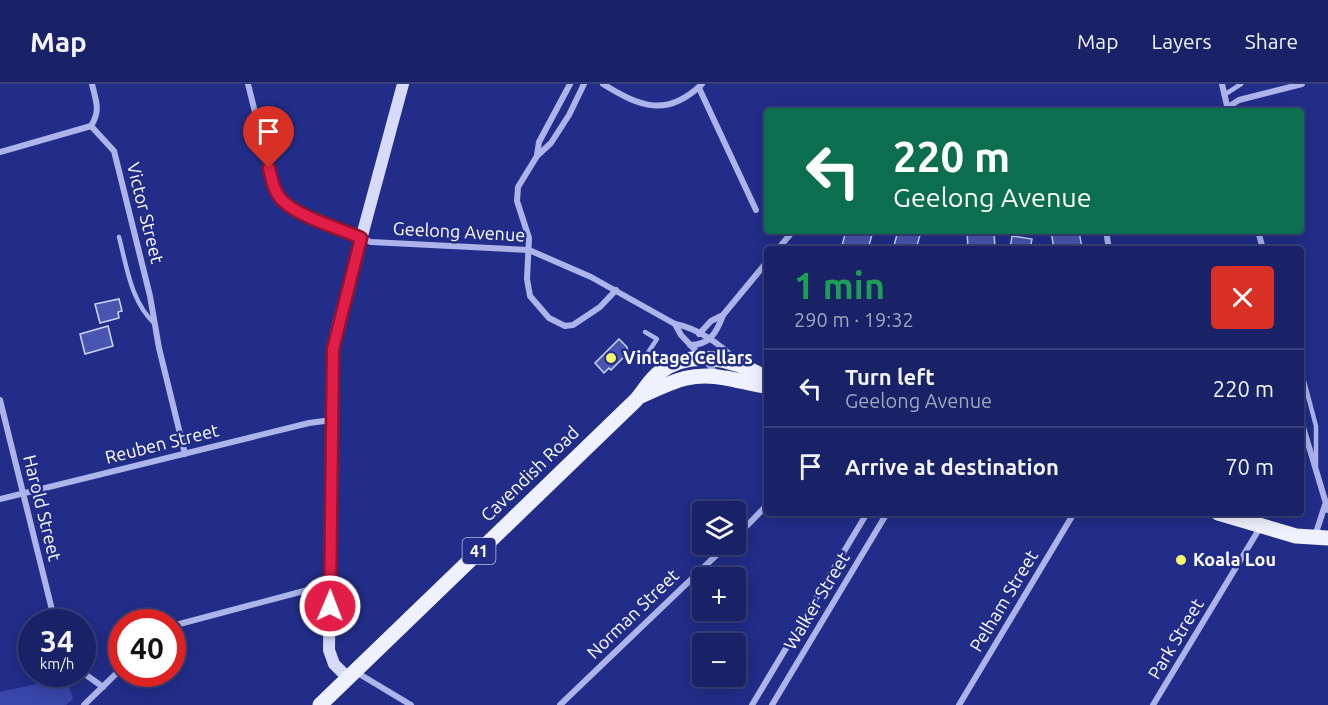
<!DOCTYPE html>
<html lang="en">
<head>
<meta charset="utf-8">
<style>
  :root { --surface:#192266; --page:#222a6c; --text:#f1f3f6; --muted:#9fa4bf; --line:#373f7a }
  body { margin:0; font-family:Ubuntu,sans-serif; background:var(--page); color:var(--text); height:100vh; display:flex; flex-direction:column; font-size:22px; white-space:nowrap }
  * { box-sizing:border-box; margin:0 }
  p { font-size:20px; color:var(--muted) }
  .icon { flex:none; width:33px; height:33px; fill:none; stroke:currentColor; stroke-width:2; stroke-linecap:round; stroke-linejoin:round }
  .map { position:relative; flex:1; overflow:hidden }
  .side { position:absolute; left:764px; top:162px; width:540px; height:270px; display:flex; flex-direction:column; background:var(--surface); border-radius:6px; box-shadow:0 3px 15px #0003,0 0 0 2px var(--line) }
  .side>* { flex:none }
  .guide { position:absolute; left:764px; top:24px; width:540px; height:126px; border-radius:6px; box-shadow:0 3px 15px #0003,0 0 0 2px var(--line); background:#0b6e4f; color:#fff; overflow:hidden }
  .buttons { position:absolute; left:692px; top:417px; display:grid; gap:12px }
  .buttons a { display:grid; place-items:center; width:54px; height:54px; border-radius:6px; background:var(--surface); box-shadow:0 3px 15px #0003,0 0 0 2px var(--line); font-size:30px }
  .speed { position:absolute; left:18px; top:525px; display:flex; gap:12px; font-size:30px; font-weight:700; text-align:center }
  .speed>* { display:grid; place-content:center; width:78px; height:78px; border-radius:50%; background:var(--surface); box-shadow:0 3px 15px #0003,0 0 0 2px var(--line); line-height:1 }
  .speed small { font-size:15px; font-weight:400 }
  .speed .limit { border:9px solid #d22; background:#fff; color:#111 }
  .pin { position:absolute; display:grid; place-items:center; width:51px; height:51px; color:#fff; margin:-62px -26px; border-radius:50% 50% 50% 0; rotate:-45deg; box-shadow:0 0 6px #0007 }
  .pin .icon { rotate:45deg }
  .me { position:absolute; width:66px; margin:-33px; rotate:1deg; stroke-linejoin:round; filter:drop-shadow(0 0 4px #0008) }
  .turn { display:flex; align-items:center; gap:21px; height:126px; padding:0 30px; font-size:27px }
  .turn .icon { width:78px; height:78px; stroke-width:2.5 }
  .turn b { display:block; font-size:42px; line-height:51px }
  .round { display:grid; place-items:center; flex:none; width:63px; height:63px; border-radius:6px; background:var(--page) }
  .head { display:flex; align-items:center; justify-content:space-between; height:102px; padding:0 30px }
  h1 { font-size:36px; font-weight:600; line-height:45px; color:#1e9e55 }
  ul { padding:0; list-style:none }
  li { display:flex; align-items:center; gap:18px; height:78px; padding:0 30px; border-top:2px solid var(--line) }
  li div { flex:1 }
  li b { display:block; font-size:22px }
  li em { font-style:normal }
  header { display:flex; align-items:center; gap:36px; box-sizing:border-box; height:84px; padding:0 30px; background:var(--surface); border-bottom:2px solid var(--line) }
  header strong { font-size:28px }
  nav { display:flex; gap:33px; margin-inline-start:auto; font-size:21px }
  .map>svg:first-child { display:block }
</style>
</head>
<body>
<header>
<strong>Map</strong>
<nav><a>Map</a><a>Layers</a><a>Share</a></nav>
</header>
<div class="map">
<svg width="1328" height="621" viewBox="0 0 1328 621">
  <rect width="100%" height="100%" fill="#212d88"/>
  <path fill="#3746a8" d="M 59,595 C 69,599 70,605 73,615 L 66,621 L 0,621 L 0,608 Z"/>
  <g fill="#4956b1" stroke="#d0d6f8" stroke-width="1.5">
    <path d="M 846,147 L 873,147 L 868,165 L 841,165 Z"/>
    <path d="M 898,147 L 915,147 L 914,149 L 920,151 L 916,165 L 893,165 Z"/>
    <path d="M 967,147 L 994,147 L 995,165 L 968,165 Z"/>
    <path d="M 1051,147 L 1079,147 L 1082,165 L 1054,165 Z"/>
    <path d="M 1012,152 L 1032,155 L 1030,165 L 1010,165 Z"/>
    <path d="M 119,215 L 122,227 L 118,228 L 119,234 L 100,239 L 95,220 Z"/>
    <path d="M 108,242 L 113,262 L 85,270 L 80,250 Z"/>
    <path d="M 619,255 L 627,263 L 628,269 L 611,286 L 609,284 L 604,289 L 595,279 Z"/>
  </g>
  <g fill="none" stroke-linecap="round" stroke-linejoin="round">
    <g stroke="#acb4ea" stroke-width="4.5">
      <path d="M 1224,11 L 1241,0"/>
      <path d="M 119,153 C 127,184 131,218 155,240"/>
      <path d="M 643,276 L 657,255 L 645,248"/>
      <path d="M 1300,282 L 1316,342 L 1316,382"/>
    </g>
    <g stroke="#acb4ea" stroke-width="6">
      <path d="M 248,0 L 274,105 L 284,118 L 301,129 L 371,158 L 529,166 L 591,193 L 675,240 C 697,244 720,260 736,276"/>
      <path d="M 584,0 L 569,31 L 551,59 L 537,72 L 518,103 L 517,117 L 529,154 L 527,195 L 530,212 L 549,234 L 565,242 L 573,241 L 600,223 L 616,206"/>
      <path d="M 603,0 C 640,23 667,34 702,0"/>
      <path d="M 1222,0 L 1228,26"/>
      <path d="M 699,4 L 756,126"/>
      <path d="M 1222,27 L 1239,16 L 1302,0"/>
      <path d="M 91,42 L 114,67 L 116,75 L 150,212 L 159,264 L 185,370"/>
      <path d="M 91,42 C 101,26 96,18 92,0"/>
      <path d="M 0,68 L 91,42"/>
      <path d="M 537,71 L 539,58 L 570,0"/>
      <path d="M 1106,147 L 1109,165"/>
      <path d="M 1258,147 L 1263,165"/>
      <path d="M 778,165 L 793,147"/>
      <path d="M 675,240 L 681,251 L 712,284 L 716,291"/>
      <path d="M 699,250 L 711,237 L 723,231 L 766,179"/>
      <path d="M 690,261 C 710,261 717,248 723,231"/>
      <path d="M 0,316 L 55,538"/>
      <path d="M 1300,333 L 1328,426"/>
      <path d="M 0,415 L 309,339 L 332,336"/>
      <path d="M 1315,452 L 1325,421"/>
      <path d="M 735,454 L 766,422"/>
      <path d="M 172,542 L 319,503 L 330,503"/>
      <path d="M 82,588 L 103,603"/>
      <path d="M 356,588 L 411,621"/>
      <path d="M 84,621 L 122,584"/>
      <path d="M 560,621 L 728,460"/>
      <path d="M 752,621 L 867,429"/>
      <path d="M 772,621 L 887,429"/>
      <path d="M 959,621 L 1074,429"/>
      <path d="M 1153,621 L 1261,442"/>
    </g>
    <path stroke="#d7dbf8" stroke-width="12" d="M 348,594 L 334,580 L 329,566 L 333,265 L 337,244 L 403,0"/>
    <g stroke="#f0f1fe" stroke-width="15">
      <path d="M 641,312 C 672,298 691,287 725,294 C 739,296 753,301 766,302"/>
      <path d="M 1218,429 L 1296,452 L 1328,454"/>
      <path d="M 320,621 L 636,316 C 644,307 650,295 660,288 C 692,264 735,275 766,294"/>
    </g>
  </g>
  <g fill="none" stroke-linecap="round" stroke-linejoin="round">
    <defs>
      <path id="route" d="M 269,84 C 272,96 274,109 284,118 C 302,134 339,144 361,154 L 333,265 L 330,522"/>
    </defs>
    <use href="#route" stroke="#92132f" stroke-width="15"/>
    <use href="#route" stroke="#e11d48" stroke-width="10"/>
  </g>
  <g fill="#f4f76c" stroke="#212d88" stroke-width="2">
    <circle cx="611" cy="274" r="6"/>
    <circle cx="1181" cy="476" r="6"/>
  </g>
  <g text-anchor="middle" stroke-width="5" stroke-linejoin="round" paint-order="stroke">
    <rect fill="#212d88" stroke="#bcc0db" stroke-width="1.5" x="462.5" y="454" width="33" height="26" rx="4.5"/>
    <g font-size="16" font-weight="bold" fill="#fff">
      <text x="479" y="473">41</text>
    </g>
    <g font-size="18" fill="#fff" stroke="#212d88">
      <text transform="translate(145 129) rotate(76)" y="6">Victor Street</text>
      <text transform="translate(459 148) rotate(3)" y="6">Geelong Avenue</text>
      <text transform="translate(162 360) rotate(-14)" y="6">Reuben Street</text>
      <text transform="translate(530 390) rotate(-44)" y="6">Cavendish Road</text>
      <text transform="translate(42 424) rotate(76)" y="6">Harold Street</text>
      <text transform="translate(817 517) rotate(-59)" y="6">Walker Street</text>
      <text transform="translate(1004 517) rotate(-59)" y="6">Pelham Street</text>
      <text transform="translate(633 530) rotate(-44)" y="6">Norman Street</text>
      <text transform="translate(1176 555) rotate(-59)" y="6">Park Street</text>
    </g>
    <g font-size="18" font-weight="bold" fill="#fff" stroke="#212d88" text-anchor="start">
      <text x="623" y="280">Vintage Cellars</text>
      <text x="1193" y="482">Koala Lou</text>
    </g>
  </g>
</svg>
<div class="buttons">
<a><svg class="icon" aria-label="layers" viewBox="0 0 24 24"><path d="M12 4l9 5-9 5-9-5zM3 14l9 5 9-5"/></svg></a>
<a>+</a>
<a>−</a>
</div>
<div class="speed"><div>34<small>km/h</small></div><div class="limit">40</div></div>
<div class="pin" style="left:269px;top:84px;background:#d93025"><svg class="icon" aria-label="arrive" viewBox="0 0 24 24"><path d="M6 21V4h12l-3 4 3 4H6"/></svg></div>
<svg class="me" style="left:330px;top:522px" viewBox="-20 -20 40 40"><circle r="17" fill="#e11d48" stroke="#fff" stroke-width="3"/><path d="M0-11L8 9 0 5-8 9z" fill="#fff"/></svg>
<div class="guide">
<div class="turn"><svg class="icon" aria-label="left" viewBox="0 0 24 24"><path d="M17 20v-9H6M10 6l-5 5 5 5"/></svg><div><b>220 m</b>Geelong Avenue</div></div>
</div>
<section class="side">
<div class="head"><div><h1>1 min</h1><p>290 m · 19:32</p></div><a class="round" style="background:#d93025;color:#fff"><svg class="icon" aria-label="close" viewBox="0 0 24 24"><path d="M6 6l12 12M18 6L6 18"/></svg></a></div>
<ul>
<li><svg class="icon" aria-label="left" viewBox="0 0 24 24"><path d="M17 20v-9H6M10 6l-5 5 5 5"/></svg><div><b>Turn left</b><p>Geelong Avenue</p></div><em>220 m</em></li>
<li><svg class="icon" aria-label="arrive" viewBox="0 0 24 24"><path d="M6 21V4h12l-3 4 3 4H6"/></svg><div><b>Arrive at destination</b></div><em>70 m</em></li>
</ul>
</section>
</div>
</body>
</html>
